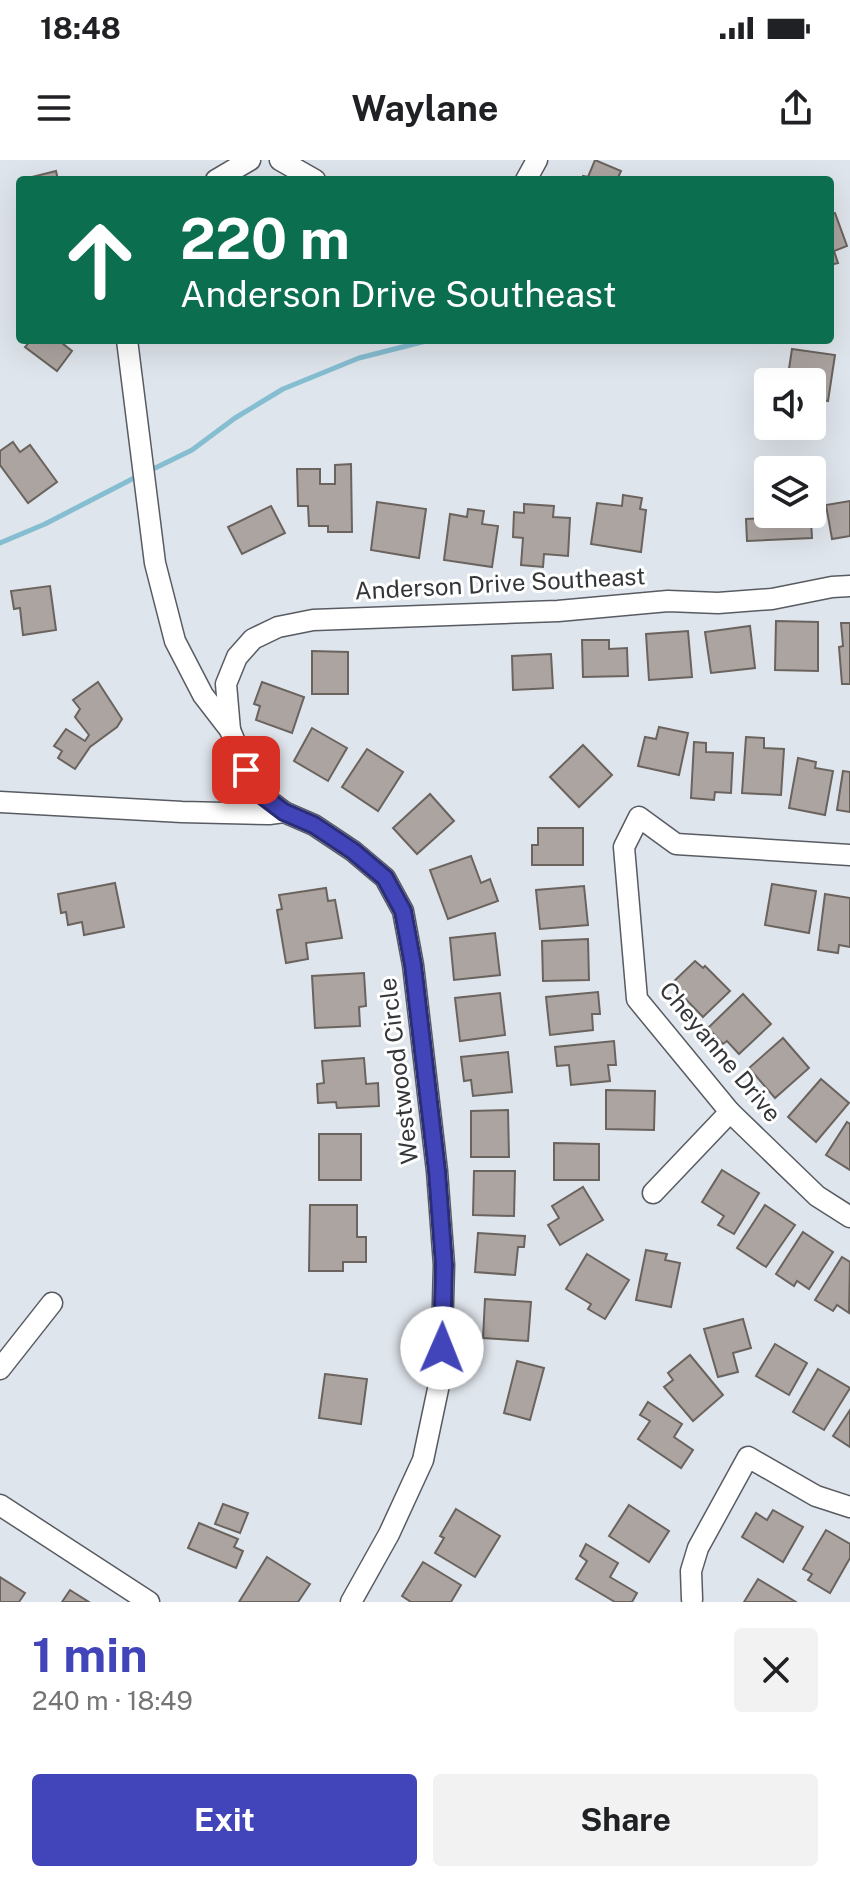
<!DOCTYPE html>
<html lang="en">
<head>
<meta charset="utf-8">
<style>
  :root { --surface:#fff; --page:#f2f2f2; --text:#202124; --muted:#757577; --accent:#4145b9 }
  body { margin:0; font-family:"Public Sans",sans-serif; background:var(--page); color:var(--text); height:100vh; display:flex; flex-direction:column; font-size:30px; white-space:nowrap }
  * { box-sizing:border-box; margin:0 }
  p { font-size:26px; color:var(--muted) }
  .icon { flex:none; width:44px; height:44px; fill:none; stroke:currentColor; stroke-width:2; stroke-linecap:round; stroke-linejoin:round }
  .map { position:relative; height:1442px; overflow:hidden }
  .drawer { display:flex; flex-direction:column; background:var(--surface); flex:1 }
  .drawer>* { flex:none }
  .top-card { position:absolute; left:16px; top:16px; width:818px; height:168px; border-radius:8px; box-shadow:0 8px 32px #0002; background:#0b6e4f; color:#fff; overflow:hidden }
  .controls { position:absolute; left:754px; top:208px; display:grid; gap:16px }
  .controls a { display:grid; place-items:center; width:72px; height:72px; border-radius:8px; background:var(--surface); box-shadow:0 8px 32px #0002; font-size:40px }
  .pin { position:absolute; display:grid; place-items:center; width:68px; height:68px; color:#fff; margin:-34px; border-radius:16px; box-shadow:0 4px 12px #0006 }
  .me { position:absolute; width:88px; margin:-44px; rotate:1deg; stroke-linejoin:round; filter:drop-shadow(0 0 6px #0008) }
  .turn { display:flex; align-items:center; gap:28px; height:168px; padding:0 32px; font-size:36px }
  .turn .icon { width:104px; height:104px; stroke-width:2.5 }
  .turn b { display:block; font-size:56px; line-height:68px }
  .round { display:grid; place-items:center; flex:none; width:84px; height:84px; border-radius:8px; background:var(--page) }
  .headline { display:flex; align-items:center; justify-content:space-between; height:136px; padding:0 32px }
  h1 { font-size:48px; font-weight:700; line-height:60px; color:var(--accent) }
  .cta { display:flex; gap:16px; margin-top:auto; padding:16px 32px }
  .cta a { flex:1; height:92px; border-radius:8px; background:var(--accent); color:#fff; font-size:32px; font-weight:700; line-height:92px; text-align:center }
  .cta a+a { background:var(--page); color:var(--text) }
  .status { display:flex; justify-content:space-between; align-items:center; height:56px; padding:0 40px; background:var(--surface); direction:ltr }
  .status svg { height:22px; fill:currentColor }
  header { display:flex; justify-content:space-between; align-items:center; height:104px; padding:0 32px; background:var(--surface); font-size:36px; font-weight:700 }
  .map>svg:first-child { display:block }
</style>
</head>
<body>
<div class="status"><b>18:48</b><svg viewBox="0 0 49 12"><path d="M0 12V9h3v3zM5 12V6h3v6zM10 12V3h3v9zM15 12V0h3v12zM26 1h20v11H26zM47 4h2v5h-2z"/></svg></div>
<header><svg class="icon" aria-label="menu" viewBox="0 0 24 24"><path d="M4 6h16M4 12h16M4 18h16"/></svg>Waylane<svg class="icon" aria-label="share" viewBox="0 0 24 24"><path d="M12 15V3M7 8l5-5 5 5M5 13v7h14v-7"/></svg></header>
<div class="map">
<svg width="850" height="1442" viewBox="0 0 850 1442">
  <rect width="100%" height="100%" fill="#dfe5ec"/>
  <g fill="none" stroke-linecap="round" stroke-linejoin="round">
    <g stroke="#85bdd1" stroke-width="5">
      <path d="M 147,312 L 192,290 L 235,258 L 283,229 L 359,198 L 430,180"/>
      <path d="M 0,383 L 45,364 L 138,316"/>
    </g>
  </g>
  <g fill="#aca4a0" stroke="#6a635e" stroke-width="2">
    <path d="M 595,0 L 621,11 L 617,20 L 581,20 L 583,16 L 588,17 Z"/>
    <path d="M 56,11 L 58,20 L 20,20 Z"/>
    <path d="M 835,53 L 847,86 L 834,91 L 838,103 L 830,105 L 830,55 Z"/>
    <path d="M 31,180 L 64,180 L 62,183 L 72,191 L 57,211 L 25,187 Z"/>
    <path d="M 792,189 L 835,195 L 828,241 L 812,238 L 812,222 L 787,222 Z"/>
    <path d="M 13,282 L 20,292 L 30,285 L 57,322 L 28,343 L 0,305 L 0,291 Z"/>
    <path d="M 351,304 L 352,372 L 328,372 L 328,366 L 309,366 L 308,346 L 298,346 L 297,309 L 320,309 L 320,324 L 335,324 L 335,305 Z"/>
    <path d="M 623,335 L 642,338 L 640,349 L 646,350 L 641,392 L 591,384 L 597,343 L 622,346 Z"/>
    <path d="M 850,341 L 850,376 L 832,379 L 826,345 Z"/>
    <path d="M 377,342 L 426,349 L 419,398 L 371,390 Z"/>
    <path d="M 524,344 L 554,346 L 553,357 L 570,358 L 568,396 L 544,394 L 543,407 L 521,405 L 523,378 L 513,377 L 514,352 L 524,353 Z"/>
    <path d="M 271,346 L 285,373 L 242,394 L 228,367 Z"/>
    <path d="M 468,349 L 484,351 L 482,364 L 498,366 L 492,407 L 444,400 L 450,354 L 467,357 Z"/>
    <path d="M 790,357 L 791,362 L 811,361 L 812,378 L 747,381 L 746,359 Z"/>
    <path d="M 50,426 L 56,470 L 23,475 L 20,448 L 14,449 L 11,431 Z"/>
    <path d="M 776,461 L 818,462 L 818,511 L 775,510 Z"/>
    <path d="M 841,463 L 850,463 L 850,524 L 842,524 L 839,487 L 843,486 Z"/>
    <path d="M 750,466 L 755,508 L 711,513 L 705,472 Z"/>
    <path d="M 688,471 L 692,517 L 649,520 L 646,474 Z"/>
    <path d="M 582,480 L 609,480 L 609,489 L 627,488 L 628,516 L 583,517 Z"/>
    <path d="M 312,491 L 348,492 L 348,534 L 312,534 Z"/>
    <path d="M 551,494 L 553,528 L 513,530 L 512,496 Z"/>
    <path d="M 98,522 L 122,559 L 117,567 L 90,587 L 75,609 L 58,598 L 62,591 L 54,586 L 66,569 L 85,581 L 89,575 L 75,557 L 80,549 L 73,540 Z"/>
    <path d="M 262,522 L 304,537 L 292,573 L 256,560 L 260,546 L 254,544 Z"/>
    <path d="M 659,567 L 688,573 L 679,615 L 638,606 L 645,577 L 656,579 Z"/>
    <path d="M 312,568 L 347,588 L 328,621 L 294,601 Z"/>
    <path d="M 746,577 L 764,578 L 764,588 L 784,589 L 781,635 L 742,633 Z"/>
    <path d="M 694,582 L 706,583 L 706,592 L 733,593 L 731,633 L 715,632 L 714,640 L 691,638 Z"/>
    <path d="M 583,585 L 612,615 L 579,647 L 550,617 Z"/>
    <path d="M 367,589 L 403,612 L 378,651 L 342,627 Z"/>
    <path d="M 798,598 L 816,602 L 815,608 L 833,611 L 825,655 L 789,648 Z"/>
    <path d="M 843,611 L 850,612 L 850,652 L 837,650 Z"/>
    <path d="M 430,634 L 454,661 L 417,694 L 393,668 Z"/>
    <path d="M 538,668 L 583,668 L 583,705 L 532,705 L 532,685 L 538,685 Z"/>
    <path d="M 471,696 L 481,723 L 490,719 L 498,741 L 448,759 L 430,710 Z"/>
    <path d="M 115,723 L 124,767 L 84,775 L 82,762 L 68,765 L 66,752 L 61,753 L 58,734 Z"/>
    <path d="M 772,724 L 816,731 L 809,773 L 765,765 Z"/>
    <path d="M 584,726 L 588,765 L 540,769 L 536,730 Z"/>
    <path d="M 326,728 L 328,741 L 335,740 L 342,778 L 306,783 L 308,799 L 286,803 L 277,750 L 282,749 L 279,735 Z"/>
    <path d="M 825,734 L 850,738 L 850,787 L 839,785 L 838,793 L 818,790 Z"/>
    <path d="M 495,773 L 500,815 L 454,820 L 450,778 Z"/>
    <path d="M 588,779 L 589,820 L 543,821 L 542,781 Z"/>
    <path d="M 695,801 L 703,808 L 705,806 L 730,831 L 703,857 L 671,824 Z"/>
    <path d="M 364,813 L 366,846 L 359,847 L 360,866 L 315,868 L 312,816 Z"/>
    <path d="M 598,832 L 600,854 L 592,854 L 593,870 L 550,875 L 546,837 Z"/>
    <path d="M 500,833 L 505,875 L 460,881 L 455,838 Z"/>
    <path d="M 743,834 L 771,864 L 739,894 L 727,881 L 723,884 L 708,868 Z"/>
    <path d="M 783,878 L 809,908 L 775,938 L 749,908 Z"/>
    <path d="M 614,881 L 616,905 L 608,905 L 610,921 L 571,925 L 569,905 L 557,906 L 555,887 Z"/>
    <path d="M 508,892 L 512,932 L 473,936 L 471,920 L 464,921 L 461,897 Z"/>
    <path d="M 364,898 L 366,924 L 378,923 L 379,946 L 337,948 L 336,942 L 318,943 L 317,924 L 324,923 L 322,901 Z"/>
    <path d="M 821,919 L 849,943 L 816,982 L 788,957 Z"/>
    <path d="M 606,930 L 655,931 L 654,970 L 606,969 Z"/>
    <path d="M 508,950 L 509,997 L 471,997 L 471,951 Z"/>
    <path d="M 847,962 L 850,964 L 850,1010 L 826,995 Z"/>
    <rect x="319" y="974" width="42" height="46"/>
    <path d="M 554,983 L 599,984 L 599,1020 L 554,1020 Z"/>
    <path d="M 722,1010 L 759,1033 L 734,1074 L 718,1065 L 724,1056 L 702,1042 Z"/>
    <path d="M 474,1011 L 515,1011 L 514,1056 L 473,1055 Z"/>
    <path d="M 583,1027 L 603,1060 L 560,1085 L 548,1065 L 559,1058 L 552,1046 Z"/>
    <path d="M 310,1045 L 357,1045 L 357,1077 L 366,1077 L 366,1102 L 343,1102 L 343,1111 L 309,1111 Z"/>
    <path d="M 765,1045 L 795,1065 L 766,1107 L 737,1088 Z"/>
    <path d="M 803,1072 L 833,1092 L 809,1129 L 797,1121 L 794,1126 L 776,1114 Z"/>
    <path d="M 478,1073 L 525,1076 L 524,1087 L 518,1087 L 515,1115 L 475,1112 Z"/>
    <path d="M 646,1090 L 667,1094 L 665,1100 L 680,1103 L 671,1147 L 636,1140 Z"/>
    <path d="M 587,1094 L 629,1120 L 605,1159 L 588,1149 L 591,1144 L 566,1129 Z"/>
    <path d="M 842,1097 L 850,1102 L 849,1153 L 837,1145 L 833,1151 L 815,1140 Z"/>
    <path d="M 485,1139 L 531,1142 L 528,1181 L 483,1178 Z"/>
    <path d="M 743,1159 L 751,1188 L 733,1193 L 738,1212 L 718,1217 L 704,1169 Z"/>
    <path d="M 775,1184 L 807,1203 L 789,1235 L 756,1216 Z"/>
    <path d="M 690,1195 L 723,1235 L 693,1261 L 664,1227 L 673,1220 L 668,1213 Z"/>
    <path d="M 517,1201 L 544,1208 L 530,1260 L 504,1253 Z"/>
    <path d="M 818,1209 L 850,1228 L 824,1270 L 793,1252 Z"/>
    <path d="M 325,1214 L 367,1219 L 361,1264 L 319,1258 Z"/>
    <path d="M 648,1242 L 682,1264 L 674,1277 L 693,1290 L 681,1308 L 638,1279 L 650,1261 L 640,1255 Z"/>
    <path d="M 850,1250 L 850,1287 L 833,1276 Z"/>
    <path d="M 223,1344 L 248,1353 L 240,1373 L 215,1364 Z"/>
    <path d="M 629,1345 L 669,1371 L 649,1402 L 609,1376 Z"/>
    <path d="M 456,1349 L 500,1376 L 475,1417 L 435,1393 L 444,1378 L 440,1376 Z"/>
    <path d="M 773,1350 L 803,1367 L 783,1402 L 742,1377 L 756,1353 L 767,1360 Z"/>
    <path d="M 199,1363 L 238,1379 L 234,1387 L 243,1391 L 236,1408 L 188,1388 Z"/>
    <path d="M 826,1370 L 850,1384 L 850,1398 L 830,1433 L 808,1420 L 812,1414 L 803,1409 Z"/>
    <path d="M 586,1384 L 618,1403 L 610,1417 L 637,1433 L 632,1442 L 615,1442 L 576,1419 L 587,1401 L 580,1396 Z"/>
    <path d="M 267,1397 L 310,1424 L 298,1442 L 239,1442 Z"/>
    <path d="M 423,1402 L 461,1425 L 451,1442 L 411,1442 L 402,1436 Z"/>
    <path d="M 0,1417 L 25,1433 L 19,1442 L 0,1442 Z"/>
    <path d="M 758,1419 L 796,1442 L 744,1442 Z"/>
    <path d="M 70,1430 L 89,1442 L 62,1442 Z"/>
  </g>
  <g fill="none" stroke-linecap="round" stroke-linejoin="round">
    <defs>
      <g id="minor">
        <path d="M 280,0 L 315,20"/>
        <path d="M 216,20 L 250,0"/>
        <path d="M 526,20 L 537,0"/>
        <path d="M 127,180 L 155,403 L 175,481 L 203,535 L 230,570 L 255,630 L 284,652"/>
        <path d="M 230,570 L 226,524 L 237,497 L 253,479 L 278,467 L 313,460 L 558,451 L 668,441 L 718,443 L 772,439 L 832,427 L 850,426"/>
        <path d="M 0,642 L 182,652 L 269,654 L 284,652 L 314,665 L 353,691 L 385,718 L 403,751 L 413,805 L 437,1011 L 444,1105 L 441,1215 L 423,1300 L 389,1374 L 351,1442"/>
        <path d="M 850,695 L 676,684 L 639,657 L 624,687 L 637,839 L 730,952 L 817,1036 L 850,1057"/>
        <path d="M 653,1033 L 730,952"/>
        <path d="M 0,1209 L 52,1143"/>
        <path d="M 0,1345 L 149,1442"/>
        <path d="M 692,1439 L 691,1411 L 698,1388 L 748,1297 L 816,1336 L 850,1347"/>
      </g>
    </defs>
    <use href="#minor" stroke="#585c62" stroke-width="23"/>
    <use href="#minor" stroke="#fff" stroke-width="20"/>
  </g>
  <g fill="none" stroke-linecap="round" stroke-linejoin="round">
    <defs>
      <path id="route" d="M 246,610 L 255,630 L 284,652 L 314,665 L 353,691 L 385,718 L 403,751 L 413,805 L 437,1011 L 444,1105 L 442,1188"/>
    </defs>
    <use href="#route" stroke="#2a2d78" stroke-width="20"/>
    <use href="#route" stroke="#4145b9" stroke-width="14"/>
  </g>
  <g text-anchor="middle" stroke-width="6" stroke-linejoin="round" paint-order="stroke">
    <g font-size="24" fill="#343639" stroke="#fff">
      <text transform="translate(500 424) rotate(-3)" y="8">Anderson Drive Southeast</text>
      <text transform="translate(720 892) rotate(50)" y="8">Cheyanne Drive</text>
      <text transform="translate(399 911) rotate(-97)" y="8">Westwood Circle</text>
    </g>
  </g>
</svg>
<div class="controls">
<a><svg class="icon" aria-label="sound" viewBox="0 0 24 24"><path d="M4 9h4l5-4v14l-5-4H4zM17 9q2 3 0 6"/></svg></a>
<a><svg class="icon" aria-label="layers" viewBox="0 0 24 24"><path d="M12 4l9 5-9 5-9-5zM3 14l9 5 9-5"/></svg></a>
</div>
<div class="pin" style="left:246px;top:610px;background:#d93025"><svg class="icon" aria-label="arrive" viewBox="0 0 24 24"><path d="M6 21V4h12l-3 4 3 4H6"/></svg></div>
<svg class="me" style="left:442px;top:1188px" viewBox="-20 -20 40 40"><circle r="19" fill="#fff"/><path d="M0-13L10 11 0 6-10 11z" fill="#4145b9"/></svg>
<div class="top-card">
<div class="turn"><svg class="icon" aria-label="ahead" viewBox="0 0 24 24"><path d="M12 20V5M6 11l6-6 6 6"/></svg><div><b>220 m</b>Anderson Drive Southeast</div></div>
</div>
</div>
<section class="drawer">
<div class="headline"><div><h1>1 min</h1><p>240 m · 18:49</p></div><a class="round"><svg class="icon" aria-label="close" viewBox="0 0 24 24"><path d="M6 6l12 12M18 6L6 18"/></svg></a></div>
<div class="cta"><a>Exit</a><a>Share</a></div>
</section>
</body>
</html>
